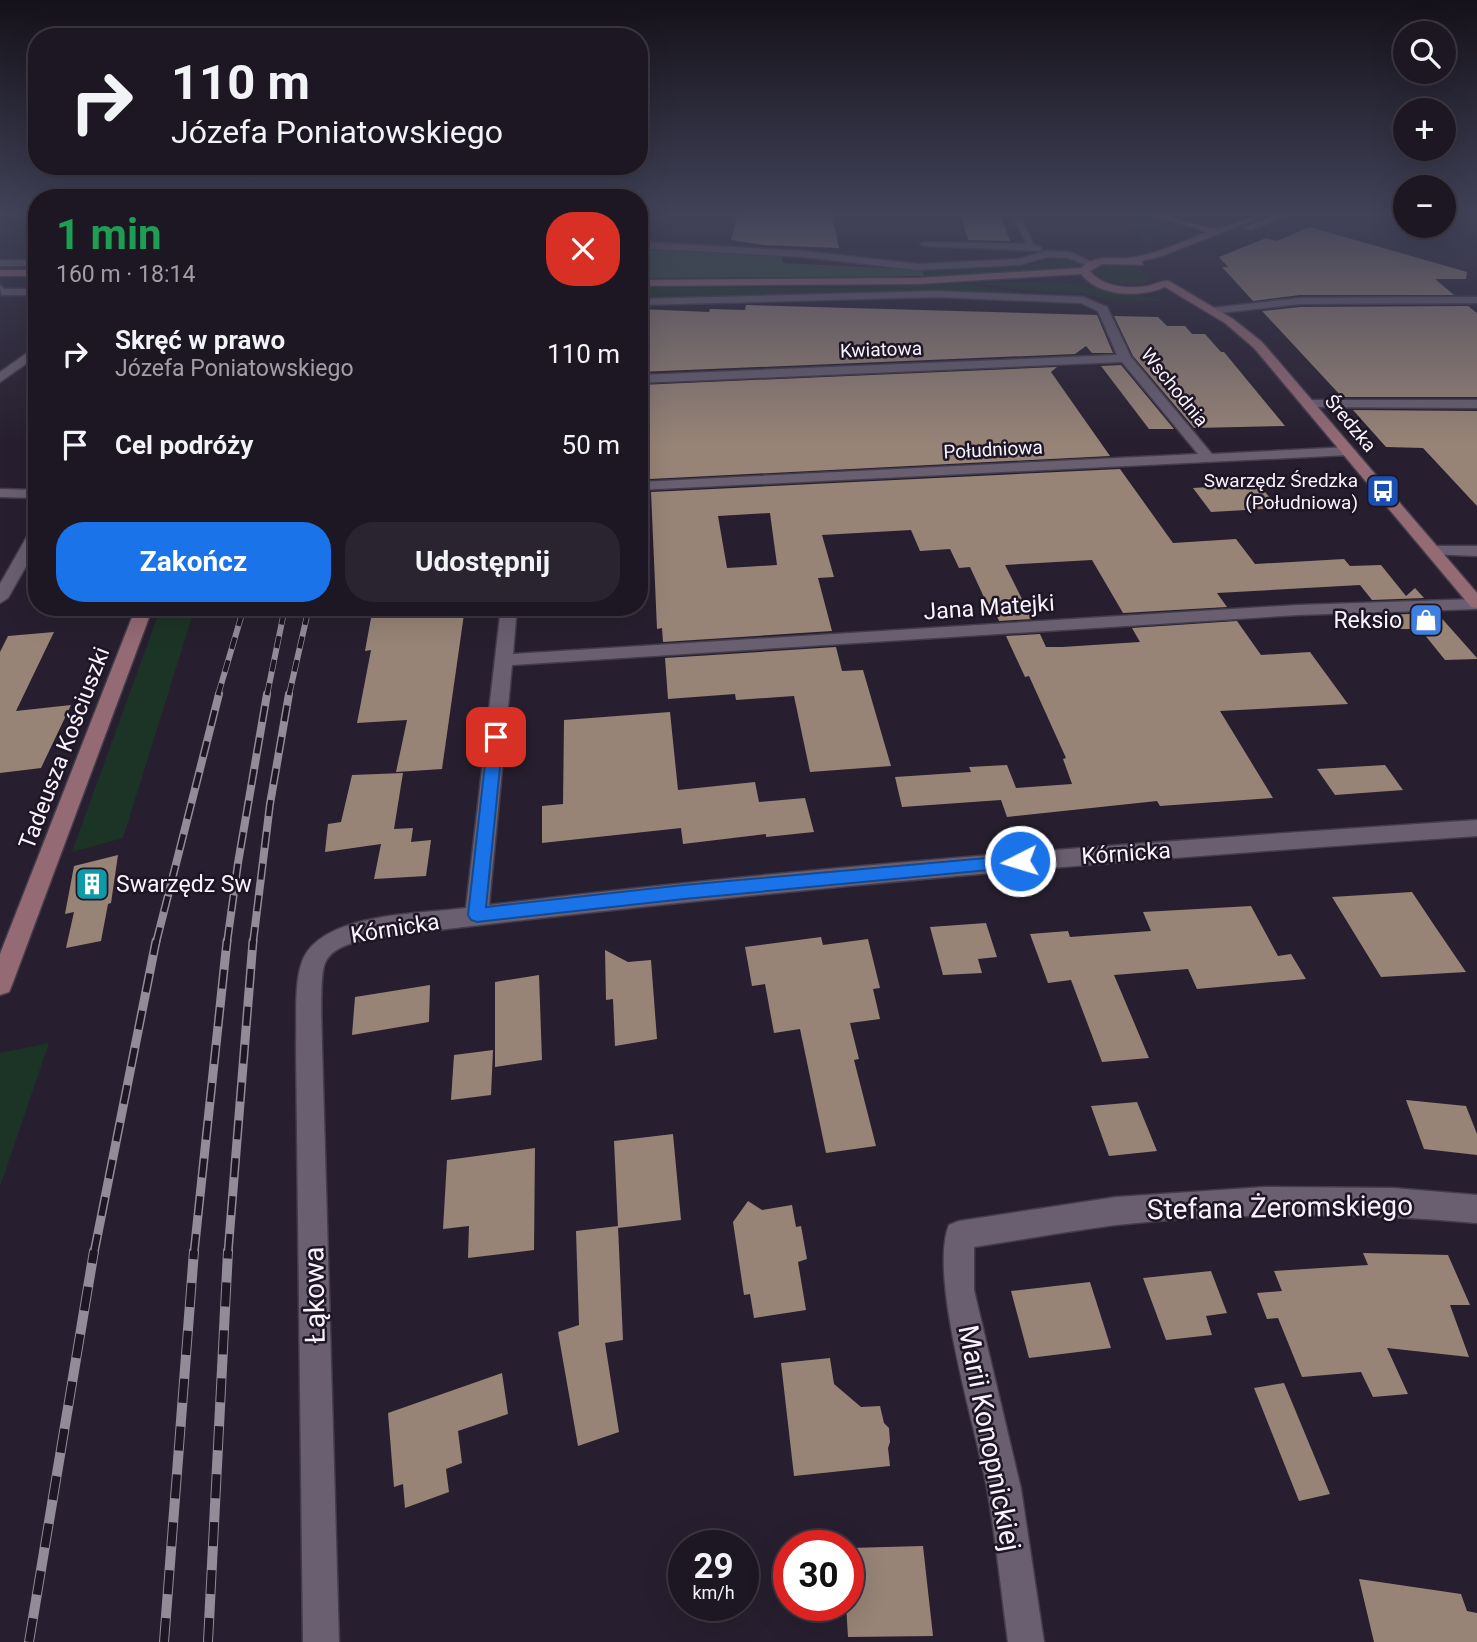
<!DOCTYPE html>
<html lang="pl">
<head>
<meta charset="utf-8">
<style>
  :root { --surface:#1d1723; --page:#2a2430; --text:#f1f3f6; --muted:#a09fa6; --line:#3b3641; --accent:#1a73e8 }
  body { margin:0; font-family:Roboto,sans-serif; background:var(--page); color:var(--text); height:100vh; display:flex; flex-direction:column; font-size:26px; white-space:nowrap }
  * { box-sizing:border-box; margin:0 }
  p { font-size:23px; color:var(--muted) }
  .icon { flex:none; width:38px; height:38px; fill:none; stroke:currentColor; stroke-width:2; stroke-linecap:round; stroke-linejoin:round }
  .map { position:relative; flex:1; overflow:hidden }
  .sheet { position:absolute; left:28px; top:189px; width:620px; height:427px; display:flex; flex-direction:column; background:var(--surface); border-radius:28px; box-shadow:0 7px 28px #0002,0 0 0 2px var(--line) }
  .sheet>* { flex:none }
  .banner { position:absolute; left:28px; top:28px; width:620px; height:147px; border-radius:28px; box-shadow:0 7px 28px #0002,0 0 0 2px var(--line); background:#1d1723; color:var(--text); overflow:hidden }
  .controls { position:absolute; left:1393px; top:21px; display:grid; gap:14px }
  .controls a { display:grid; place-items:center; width:63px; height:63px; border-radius:50%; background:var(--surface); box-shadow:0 7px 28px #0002,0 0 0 2px var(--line); font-size:35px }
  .speed { position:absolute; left:668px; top:1530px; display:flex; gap:14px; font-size:35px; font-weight:700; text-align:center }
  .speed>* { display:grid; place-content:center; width:91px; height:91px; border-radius:50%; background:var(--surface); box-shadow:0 7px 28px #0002,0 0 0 2px var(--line); line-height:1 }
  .speed small { font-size:18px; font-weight:400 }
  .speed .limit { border:10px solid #d22; background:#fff; color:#111 }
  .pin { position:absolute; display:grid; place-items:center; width:60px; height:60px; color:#fff; margin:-30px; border-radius:14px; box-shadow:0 4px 10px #0006 }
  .me { position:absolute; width:77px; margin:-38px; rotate:265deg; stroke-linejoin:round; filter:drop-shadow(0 0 5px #0008) }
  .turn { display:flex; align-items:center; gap:24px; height:147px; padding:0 28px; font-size:32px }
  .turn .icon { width:91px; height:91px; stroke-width:2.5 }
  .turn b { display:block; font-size:49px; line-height:60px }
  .round { display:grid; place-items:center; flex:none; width:74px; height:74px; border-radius:28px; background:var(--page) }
  .headline { display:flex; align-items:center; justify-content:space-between; height:119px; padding:0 28px }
  h1 { font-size:42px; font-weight:700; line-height:52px; color:#1e9e55 }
  .action { display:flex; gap:14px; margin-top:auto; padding:14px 28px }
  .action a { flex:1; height:80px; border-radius:28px; background:var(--accent); color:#fff; font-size:28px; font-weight:700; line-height:80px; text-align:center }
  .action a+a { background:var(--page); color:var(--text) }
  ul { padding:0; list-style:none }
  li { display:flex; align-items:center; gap:21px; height:91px; padding:0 28px }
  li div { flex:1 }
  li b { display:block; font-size:26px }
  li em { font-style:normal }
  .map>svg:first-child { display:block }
</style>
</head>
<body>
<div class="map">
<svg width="1477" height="1642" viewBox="0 0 1477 1642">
  <rect width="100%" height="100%" fill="#271f2f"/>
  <g fill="#1c3426">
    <path d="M 1119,215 L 1134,215 L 1167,227 L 1147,244 Z"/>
    <path d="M 1066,258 L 1079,262 C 1064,276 950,276 924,276 L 922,270 L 1009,268 Z"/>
    <path d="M 1109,266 C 1124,265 1140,266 1151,277 L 1143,284 L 1112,283 L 1098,275 L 1097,271 Z"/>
    <path d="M 1008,282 L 1072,284 L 1167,301 L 1110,300 L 1083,293 L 1024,290 L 976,283 Z"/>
    <path d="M 966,284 L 1024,293 L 935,292 L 639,301 L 639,288 L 839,288 Z"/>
    <path d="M 161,607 L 195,607 L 123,838 L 72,852 Z"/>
    <path d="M 49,1043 L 5,1172 L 0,1186 L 0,1053 Z"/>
  </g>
  <path fill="#2d543e" d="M 643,247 L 780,253 L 783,263 L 922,270 L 924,276 L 639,278 L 639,252 Z"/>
  <g fill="#978477" fill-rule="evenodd">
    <path d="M 737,215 L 832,215 L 839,248 L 763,245 L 731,240 Z"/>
    <path d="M 961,216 L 1001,217 L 1010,241 L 968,240 Z"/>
    <path d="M 1310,227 L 1467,272 L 1466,279 L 1435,279 L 1454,295 L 1300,295 L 1253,301 L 1222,267 L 1228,267 L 1219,257 L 1266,238 L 1276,241 Z"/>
    <path d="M 746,305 L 1097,315 L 1113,353 L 1092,353 L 1086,346 L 1075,354 L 639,372 L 639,309 L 709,312 L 710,309 L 745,310 Z"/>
    <path d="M 1468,306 L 1477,313 L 1477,397 L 1342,397 L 1262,311 L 1300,307 Z"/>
    <path d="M 1114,316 L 1158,317 L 1167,326 L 1185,326 L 1192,334 L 1205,334 L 1221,352 L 1224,352 L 1285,426 L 1194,428 L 1133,356 Z"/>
    <path d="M 1121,365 L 1174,429 L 1149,429 L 1101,366 Z"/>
    <path d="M 1057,367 L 1051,372 L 1110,456 L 650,479 L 648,440 L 639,441 L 639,385 Z"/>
    <path d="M 1353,410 L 1477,411 L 1477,506 L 1423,448 L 1386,447 Z"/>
    <path d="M 1120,469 L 1173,543 L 1236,539 L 1255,564 L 1344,559 L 1350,566 L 1381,565 L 1406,596 L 1415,588 L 1424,598 L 1372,600 L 1360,585 L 1217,593 L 1227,607 L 1123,613 L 1092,560 L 1005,565 L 1032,619 L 999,621 L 993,607 L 989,608 L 970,567 L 959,568 L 950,549 L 920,551 L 911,530 L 822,535 L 834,577 L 818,578 L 832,631 L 663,642 L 662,628 L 657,629 L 651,492 ZM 770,513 L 777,565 L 727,568 L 718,516 Z"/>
    <path d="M 1258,484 L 1279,508 L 1211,512 L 1193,488 Z"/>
    <path d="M 373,607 L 465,607 L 442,769 L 396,772 L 407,720 L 357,723 L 371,650 L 365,651 Z"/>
    <path d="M 1437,613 L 1477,658 L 1477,659 L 1445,660 L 1420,629 L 1394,629 L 1383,615 Z"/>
    <path d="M 1237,621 L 1261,655 L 1310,652 L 1348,704 L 1220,711 L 1273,798 L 1160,806 L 1157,801 L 1007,817 L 1001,800 L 902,807 L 895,777 L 971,772 L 969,767 L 1007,765 L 1016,788 L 1072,784 L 1063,759 L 1066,758 L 1029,676 L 1025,677 L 1006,636 L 1040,634 L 1046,647 L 1062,647 L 1140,642 L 1132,628 Z"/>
    <path d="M 54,632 L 16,711 L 71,705 L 41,768 L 0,773 L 0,652 L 8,636 Z"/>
    <path d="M 836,647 L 842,671 L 863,670 L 891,766 L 810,772 L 794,696 L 736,700 L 735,694 L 668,699 L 665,658 Z"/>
    <path d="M 670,712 L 678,790 L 755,782 L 759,802 L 805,798 L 814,832 L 766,837 L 766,834 L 683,844 L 681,828 L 542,843 L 542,806 L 563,804 L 564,720 Z"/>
    <path d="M 1385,765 L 1403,790 L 1335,795 L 1317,769 Z"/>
    <path d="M 403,773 L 394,829 L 413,828 L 411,842 L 431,840 L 426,876 L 374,879 L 381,844 L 325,852 L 328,824 L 341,822 L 352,775 Z"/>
    <path d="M 118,855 L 111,903 L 108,904 L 101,941 L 66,948 L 74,912 L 65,914 L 74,866 Z"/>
    <path d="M 1412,892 L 1434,925 L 1466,972 L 1381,977 L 1332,897 Z"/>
    <path d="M 1251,906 L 1278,956 L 1291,954 L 1306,979 L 1197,989 L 1188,969 L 1114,975 L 1149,1058 L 1102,1062 L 1071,980 L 1048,983 L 1030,934 L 1068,931 L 1070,937 L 1151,931 L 1143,912 Z"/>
    <path d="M 986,923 L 997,957 L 978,959 L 982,973 L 943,975 L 930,927 Z"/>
    <path d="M 821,937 L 823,945 L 868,939 L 880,988 L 873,989 L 880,1019 L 850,1023 L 859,1059 L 854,1060 L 876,1146 L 826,1153 L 800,1029 L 774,1033 L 765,984 L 752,986 L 745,947 Z"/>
    <path d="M 605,950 L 628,962 L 651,960 L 657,1039 L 615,1046 L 613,999 L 606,1000 Z"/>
    <path d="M 539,975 L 542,1060 L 495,1067 L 495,982 Z"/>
    <path d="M 430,985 L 429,1022 L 352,1035 L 355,997 Z"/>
    <path d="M 493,1050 L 491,1095 L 451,1100 L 454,1055 Z"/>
    <path d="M 1406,1100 L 1466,1106 L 1477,1134 L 1477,1155 L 1424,1149 Z"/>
    <path d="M 1137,1102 L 1157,1151 L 1109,1156 L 1091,1106 Z"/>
    <path d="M 673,1134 L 681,1220 L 618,1228 L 614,1141 Z"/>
    <path d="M 535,1148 L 534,1250 L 468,1258 L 469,1226 L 443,1229 L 447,1160 Z"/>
    <path d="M 748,1201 L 762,1210 L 792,1205 L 796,1227 L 801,1226 L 807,1259 L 798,1262 L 806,1310 L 754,1318 L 750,1294 L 744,1295 L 733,1222 Z"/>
    <path d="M 618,1226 L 623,1340 L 605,1343 L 619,1432 L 578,1446 L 558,1332 L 579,1325 L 576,1231 Z"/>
    <path d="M 1363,1253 L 1448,1255 L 1470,1305 L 1450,1305 L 1469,1357 L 1387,1348 L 1408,1394 L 1373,1397 L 1361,1372 L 1302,1377 L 1278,1318 L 1267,1319 L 1257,1293 L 1282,1291 L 1274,1271 L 1368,1265 Z"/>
    <path d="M 1211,1271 L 1227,1313 L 1206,1316 L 1212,1335 L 1166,1340 L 1143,1278 Z"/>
    <path d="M 1090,1282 L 1111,1348 L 1029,1358 L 1011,1291 Z"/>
    <path d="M 830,1358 L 834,1384 L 861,1407 L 880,1406 L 884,1423 L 889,1428 L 890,1442 L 888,1448 L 890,1466 L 794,1476 L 781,1363 Z"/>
    <path d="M 502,1373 L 508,1414 L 458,1431 L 462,1463 L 446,1469 L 449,1492 L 405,1508 L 403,1484 L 394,1487 L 388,1413 Z"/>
    <path d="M 1284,1383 L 1330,1494 L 1299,1501 L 1254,1388 Z"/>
    <path d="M 923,1546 L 933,1636 L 848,1637 L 846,1605 L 849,1605 L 849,1548 Z"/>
    <path d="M 1359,1579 L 1461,1594 L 1467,1611 L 1477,1613 L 1477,1642 L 1374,1642 Z"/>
  </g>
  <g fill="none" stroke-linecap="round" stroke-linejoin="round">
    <defs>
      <g id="lane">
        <path d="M 1018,216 L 1022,218 L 1034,245 L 1041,247 L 1041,251 L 924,246 L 920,244 L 924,242 L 1026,244 L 1014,218 Z"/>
        <path d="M 0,285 L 4,289 L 0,291 Z"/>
      </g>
      <g id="street">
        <path d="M 639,242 L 803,251 L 918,264 L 1019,259 L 1046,251 L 1070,252 L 1096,264 L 1091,267 L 1068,258 L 1047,257 L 1020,265 L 918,270 L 803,257 L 639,248 Z"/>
        <rect x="0" y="260" width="37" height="6"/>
        <path d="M 0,289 L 37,289 L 37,295 L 2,295 Z"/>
        <path d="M 937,291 L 1083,297 L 1107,307 L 1131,357 L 1212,454 L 1349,447 L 1356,451 L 1349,455 L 639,490 L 639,482 L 1198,454 L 1122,362 L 639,383 L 639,375 L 1117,355 L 1098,311 L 1081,303 L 937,297 L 639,305 L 639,299 Z"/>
        <path d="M 1477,297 L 1477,303 L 1300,304 L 1211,314 L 1205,311 L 1211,308 L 1300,298 Z"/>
        <path d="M 37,346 L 37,356 L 0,382 L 0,372 Z"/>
        <path d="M 1309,400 L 1477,400 L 1477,408 L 1304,407 L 1302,404 Z"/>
        <path d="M 0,489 L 37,490 L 37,498 L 0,497 Z"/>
        <path d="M 37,528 L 37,547 L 8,598 L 0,603 L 0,584 L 29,533 Z"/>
        <path d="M 1434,546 L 1477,546 L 1477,556 L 1428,554 L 1426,551 L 1428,548 Z"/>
        <path d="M 1477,599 L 1477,609 L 1298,615 L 512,665 L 489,905 C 817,865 1147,842 1477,820 L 1477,836 C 1106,861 736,892 367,939 C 352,943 332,947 325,963 C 319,977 322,1028 322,1046 L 339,1642 L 303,1642 L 296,1046 C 297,1022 294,987 301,965 C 316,912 422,914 466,908 L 501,607 L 517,607 L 513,654 L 1298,605 Z"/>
        <path d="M 1265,1187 L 1393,1188 L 1477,1195 L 1477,1223 C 1357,1212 1236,1212 1116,1225 C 1068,1231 1021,1240 974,1247 L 974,1290 L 1021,1489 L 1044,1642 L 1008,1642 C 1001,1591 996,1539 987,1488 C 976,1428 928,1276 949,1225 L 959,1221 L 1116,1197 Z"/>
      </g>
      <g id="secondary">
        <path d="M 1153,215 C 1173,215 1205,230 1219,228 C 1236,225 1248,215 1267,215 L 1162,256 L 1142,261 L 1143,265 L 1102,264 L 1090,271 C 1102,287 1128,289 1147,286 C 1155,285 1161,280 1169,281 L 1233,319 L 1262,342 L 1477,593 L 1477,608 L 1471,607 L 1254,348 L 1225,323 L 1165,287 C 1140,298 1099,297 1081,274 L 918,284 L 639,286 L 639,280 L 918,278 L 1081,268 C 1095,254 1111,259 1128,258 C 1155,255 1182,242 1207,232 Z"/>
        <path d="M 1274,215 L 1288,215 L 1252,230 L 1244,228 Z"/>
        <rect x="0" y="270" width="37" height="6"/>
        <path d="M 136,607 L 153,607 L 12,985 L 9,992 L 0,995 L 0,954 Z"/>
      </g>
    </defs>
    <use href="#lane" stroke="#433c49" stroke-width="3"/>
    <use href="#street" stroke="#433c49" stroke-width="3"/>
    <use href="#secondary" stroke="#433c49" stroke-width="3"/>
    <use href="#lane" fill="#695f71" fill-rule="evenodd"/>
    <use href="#street" fill="#695f71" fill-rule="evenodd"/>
    <use href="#secondary" fill="#946a75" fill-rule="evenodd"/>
    <defs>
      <g id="rail-far3">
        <path d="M 218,695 L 244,607"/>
        <path d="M 267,695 L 285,607"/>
        <path d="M 289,695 L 309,607"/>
      </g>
      <g id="rail-far2">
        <path d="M 156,943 L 219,694"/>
        <path d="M 227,943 L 238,863 L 267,694"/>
        <path d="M 253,943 L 270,804 L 289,694"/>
      </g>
      <g id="rail-far1">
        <path d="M 94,1253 L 156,941"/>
        <path d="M 194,1253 L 227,941"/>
        <path d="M 228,1253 L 253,941"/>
      </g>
      <g id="rail">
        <path d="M 29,1642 L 94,1251"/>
        <path d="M 164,1642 L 194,1251"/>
        <path d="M 208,1642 L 228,1251"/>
      </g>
    </defs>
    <use href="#rail-far3" stroke="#928b98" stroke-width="6"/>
    <use href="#rail-far2" stroke="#928b98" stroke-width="8"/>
    <use href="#rail-far1" stroke="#928b98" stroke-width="9"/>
    <use href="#rail" stroke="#928b98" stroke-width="10"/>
    <use href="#rail-far3" stroke="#1e1625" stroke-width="4.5" stroke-dasharray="12" stroke-linecap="butt"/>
    <use href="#rail-far2" stroke="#1e1625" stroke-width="5" stroke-dasharray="16" stroke-linecap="butt"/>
    <use href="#rail-far1" stroke="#1e1625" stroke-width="6" stroke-dasharray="19" stroke-linecap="butt"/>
    <use href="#rail" stroke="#1e1625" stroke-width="8" stroke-dasharray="24" stroke-linecap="butt"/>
  </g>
  <linearGradient id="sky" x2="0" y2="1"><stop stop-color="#15111a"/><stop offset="0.48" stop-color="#414258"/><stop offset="1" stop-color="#414258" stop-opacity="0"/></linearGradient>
  <rect width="1477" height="445" fill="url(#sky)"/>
  <path fill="#1a73e8" stroke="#114b97" stroke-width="2" d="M 496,732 L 503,737 L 486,907 L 684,885 L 1020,855 L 1029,861 L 1020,867 L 684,899 L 477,922 L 471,920 L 468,915 L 488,737 Z"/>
  <defs>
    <symbol id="bus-square" viewBox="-11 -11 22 22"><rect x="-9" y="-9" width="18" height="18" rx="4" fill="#1a4fb4" stroke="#1e1625"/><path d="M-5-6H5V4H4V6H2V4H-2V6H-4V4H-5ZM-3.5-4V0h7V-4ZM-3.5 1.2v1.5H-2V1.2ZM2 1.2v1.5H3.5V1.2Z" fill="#fff"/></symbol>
    <symbol id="shop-square" viewBox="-11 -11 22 22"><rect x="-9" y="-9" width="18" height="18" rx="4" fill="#3f7fe0" stroke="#1e1625"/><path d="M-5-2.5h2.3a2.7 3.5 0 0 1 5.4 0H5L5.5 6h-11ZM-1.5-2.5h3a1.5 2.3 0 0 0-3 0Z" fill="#fff"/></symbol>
    <symbol id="building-square" viewBox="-11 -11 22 22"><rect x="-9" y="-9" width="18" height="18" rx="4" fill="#0f9aa8" stroke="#1e1625"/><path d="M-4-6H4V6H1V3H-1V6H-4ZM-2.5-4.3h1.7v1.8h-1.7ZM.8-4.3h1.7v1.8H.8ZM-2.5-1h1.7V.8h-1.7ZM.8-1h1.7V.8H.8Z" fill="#fff"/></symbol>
  </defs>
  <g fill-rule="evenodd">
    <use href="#bus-square" x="1364" y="472" width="38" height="38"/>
    <use href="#shop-square" x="1407" y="601" width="38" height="38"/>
    <use href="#building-square" x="73" y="865" width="38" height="38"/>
  </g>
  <g text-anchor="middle" stroke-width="5" stroke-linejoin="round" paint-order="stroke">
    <g font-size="19" fill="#f8f3fd" stroke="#1e1625">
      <text transform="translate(881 349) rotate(-2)" y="7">Kwiatowa</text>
      <text transform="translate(1175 387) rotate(51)" y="7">Wschodnia</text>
      <text transform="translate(1351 423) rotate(50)" y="7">Średzka</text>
      <text transform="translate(993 449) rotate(-3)" y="7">Południowa</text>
    </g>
    <g font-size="19" fill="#f8f3fd" stroke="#1e1625" text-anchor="end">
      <text x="1358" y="487">Swarzędz Średzka<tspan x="1358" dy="22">(Południowa)</tspan></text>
    </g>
    <g font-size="23" fill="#f8f3fd" stroke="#1e1625">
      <text transform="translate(989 607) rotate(-4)" y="8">Jana Matejki</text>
      <text transform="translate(64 748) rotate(-69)" y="8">Tadeusza Kościuszki</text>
      <text transform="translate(1126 853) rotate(-4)" y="8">Kórnicka</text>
      <text transform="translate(395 928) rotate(-9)" y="8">Kórnicka</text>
    </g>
    <g font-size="23" fill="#f8f3fd" stroke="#1e1625" text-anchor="end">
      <text x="1402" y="628">Reksio</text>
      <text x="116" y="892" text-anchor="start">Swarzędz Sw</text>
    </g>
    <g font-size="28" fill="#f8f3fd" stroke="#1e1625">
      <text transform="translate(1280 1207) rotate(-1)" y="10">Stefana Żeromskiego</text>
      <text transform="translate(314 1295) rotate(-91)" y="10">Łąkowa</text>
      <text transform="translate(990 1438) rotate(79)" y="10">Marii Konopnickiej</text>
    </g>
  </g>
</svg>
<div class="controls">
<a><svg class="icon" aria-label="search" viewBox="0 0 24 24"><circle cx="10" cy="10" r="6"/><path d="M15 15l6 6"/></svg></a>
<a>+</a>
<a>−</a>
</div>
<div class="speed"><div>29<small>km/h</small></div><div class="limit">30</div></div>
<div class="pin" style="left:496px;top:737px;background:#d93025"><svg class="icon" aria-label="arrive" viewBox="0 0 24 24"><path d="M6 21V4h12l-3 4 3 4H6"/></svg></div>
<svg class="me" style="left:1020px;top:861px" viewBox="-20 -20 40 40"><circle r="17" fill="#1a73e8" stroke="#fff" stroke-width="3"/><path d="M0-11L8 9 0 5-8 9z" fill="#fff"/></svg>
<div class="banner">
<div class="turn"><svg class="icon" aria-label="right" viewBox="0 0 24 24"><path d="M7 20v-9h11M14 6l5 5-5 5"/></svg><div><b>110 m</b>Józefa Poniatowskiego</div></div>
</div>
<section class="sheet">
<div class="headline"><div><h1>1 min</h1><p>160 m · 18:14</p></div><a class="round" style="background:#d93025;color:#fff"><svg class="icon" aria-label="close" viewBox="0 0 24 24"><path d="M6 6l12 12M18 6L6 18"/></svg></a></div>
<ul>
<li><svg class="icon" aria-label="right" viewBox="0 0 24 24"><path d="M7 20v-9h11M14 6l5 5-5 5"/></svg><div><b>Skręć w prawo</b><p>Józefa Poniatowskiego</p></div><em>110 m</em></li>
<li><svg class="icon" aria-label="arrive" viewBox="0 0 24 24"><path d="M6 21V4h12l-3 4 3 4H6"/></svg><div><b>Cel podróży</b></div><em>50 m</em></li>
</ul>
<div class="action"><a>Zakończ</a><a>Udostępnij</a></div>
</section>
</div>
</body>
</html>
